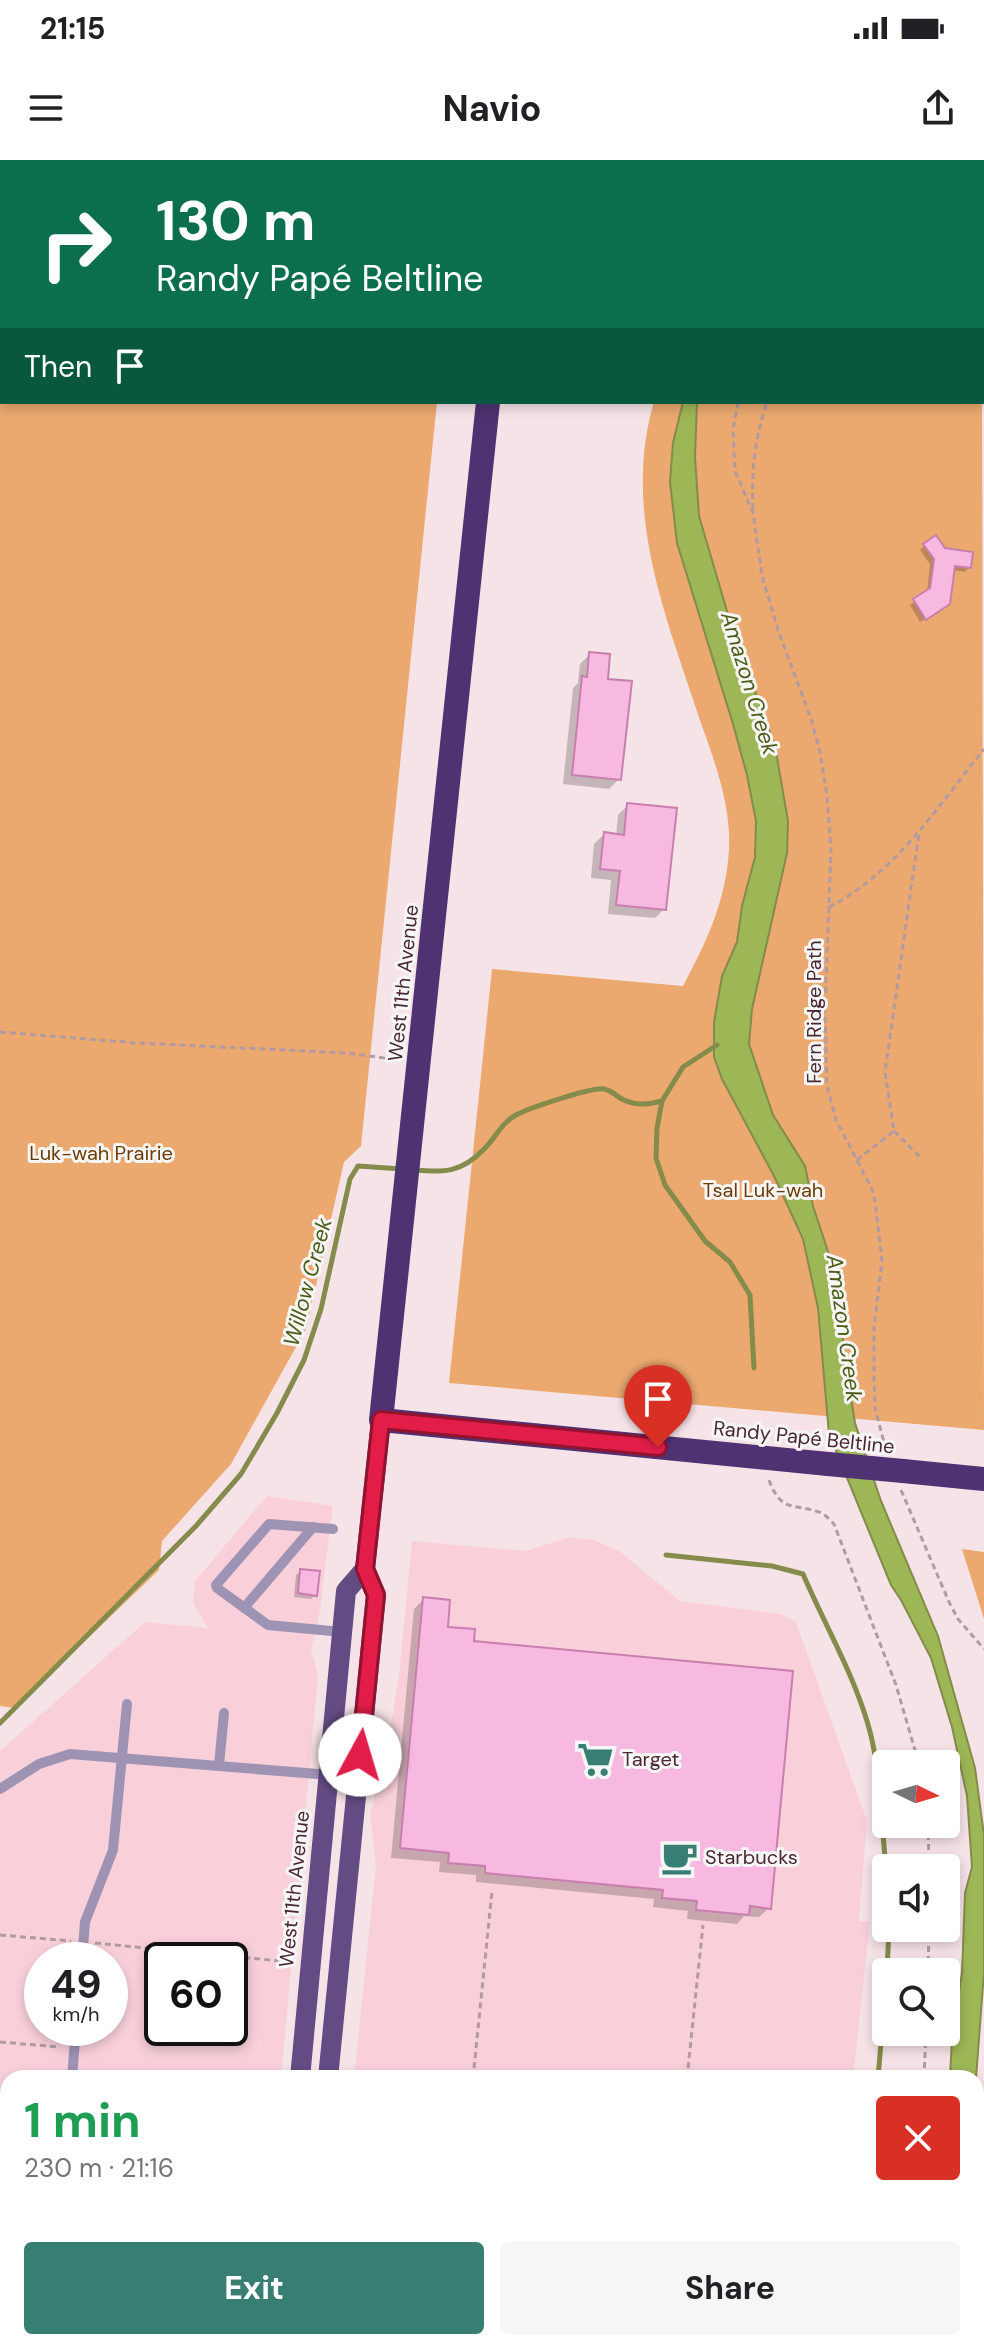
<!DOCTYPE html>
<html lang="en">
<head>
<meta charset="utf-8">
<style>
  :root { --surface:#fff; --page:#f6f6f6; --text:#202124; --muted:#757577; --accent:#397e73 }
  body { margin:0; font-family:"DM Sans",sans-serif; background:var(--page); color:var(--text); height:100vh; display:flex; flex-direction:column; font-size:30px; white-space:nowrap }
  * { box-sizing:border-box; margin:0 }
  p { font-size:26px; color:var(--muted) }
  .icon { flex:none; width:44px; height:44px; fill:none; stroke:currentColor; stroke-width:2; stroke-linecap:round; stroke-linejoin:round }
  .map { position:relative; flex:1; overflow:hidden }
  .drawer { position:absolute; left:0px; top:1910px; width:984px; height:280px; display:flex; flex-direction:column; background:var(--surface); border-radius:24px 24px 0 0; box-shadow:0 4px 12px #0003 }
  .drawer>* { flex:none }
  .guide { position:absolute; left:0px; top:0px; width:984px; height:244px; box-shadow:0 4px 12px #0003; background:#0b6e4f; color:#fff; overflow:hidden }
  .needle { width:52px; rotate:95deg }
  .fabs { position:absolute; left:872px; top:1590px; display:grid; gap:16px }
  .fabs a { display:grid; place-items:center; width:88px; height:88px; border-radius:8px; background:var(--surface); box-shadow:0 4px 12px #0003; font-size:40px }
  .speed { position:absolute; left:24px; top:1782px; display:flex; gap:16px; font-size:40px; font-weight:700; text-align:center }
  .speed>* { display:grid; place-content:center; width:104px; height:104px; border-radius:50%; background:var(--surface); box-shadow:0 4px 12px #0003; line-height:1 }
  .speed small { font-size:20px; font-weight:400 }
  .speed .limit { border:4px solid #111; border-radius:12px; background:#fff; color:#111 }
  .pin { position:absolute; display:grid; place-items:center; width:68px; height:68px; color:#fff; margin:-82px -34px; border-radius:50% 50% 50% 0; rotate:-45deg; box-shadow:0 0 8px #0007 }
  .pin .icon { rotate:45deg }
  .me { position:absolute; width:88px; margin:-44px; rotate:6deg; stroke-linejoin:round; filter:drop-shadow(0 0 6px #0008) }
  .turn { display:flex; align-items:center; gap:28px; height:168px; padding:0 24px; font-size:36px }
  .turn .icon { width:104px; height:104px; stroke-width:2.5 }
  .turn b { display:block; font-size:56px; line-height:68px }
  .then { display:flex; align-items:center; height:76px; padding:0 24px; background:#0003; gap:16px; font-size:30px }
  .round { display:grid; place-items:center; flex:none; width:84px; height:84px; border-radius:8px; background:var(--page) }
  .overview { display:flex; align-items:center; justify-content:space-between; height:136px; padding:0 24px }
  h1 { font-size:48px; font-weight:700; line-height:60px; color:#1e9e55 }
  .primary-button { display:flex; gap:16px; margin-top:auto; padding:16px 24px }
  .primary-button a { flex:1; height:92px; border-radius:8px; background:var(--accent); color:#fff; font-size:32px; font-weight:700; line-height:92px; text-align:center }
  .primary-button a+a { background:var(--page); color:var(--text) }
  .status { display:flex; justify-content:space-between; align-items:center; height:56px; padding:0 40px; background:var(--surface); direction:ltr }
  .status svg { height:22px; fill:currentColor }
  header { display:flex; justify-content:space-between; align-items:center; height:104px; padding:0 24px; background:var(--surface); font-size:36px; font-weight:700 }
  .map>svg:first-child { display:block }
</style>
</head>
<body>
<div class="status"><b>21:15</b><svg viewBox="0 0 49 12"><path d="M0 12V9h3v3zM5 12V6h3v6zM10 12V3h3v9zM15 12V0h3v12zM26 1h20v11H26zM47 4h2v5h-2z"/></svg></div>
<header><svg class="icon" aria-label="menu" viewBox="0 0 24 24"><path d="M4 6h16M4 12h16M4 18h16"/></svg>Navio<svg class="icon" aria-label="share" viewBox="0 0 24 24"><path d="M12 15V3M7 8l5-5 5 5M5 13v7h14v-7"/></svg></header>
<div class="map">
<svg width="984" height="2190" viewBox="0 0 984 2190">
  <rect width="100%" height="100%" fill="#f6e3e8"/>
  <g fill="#f9d0da" fill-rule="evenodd">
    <path d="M 267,1336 L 333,1346 L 319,1457 L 311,1490 L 318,1515 L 281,1918 L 8,1918 L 8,2174 L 0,2182 L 0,1591 L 145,1462 L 208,1468 L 193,1443 L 195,1421 ZM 42,1800 L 110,1800 L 110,1868 L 42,1868 ZM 162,1800 L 230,1800 L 230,1868 L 162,1868 Z"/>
    <path d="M 571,1377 L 594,1380 L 619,1391 L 680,1441 L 781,1454 L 796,1462 L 867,1661 L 859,1761 L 870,1762 L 853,1918 L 354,1918 L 376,1705 L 370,1655 L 390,1572 L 399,1515 L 412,1381 L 525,1391 Z"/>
    <path d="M 335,2182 L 427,2182 L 441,2190 L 330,2190 Z"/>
    <path d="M 508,2182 L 729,2182 L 727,2190 L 522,2190 Z"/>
  </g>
  <g fill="#eba96f">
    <path d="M 0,0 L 58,2 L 2,2 L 2,242 L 437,242 L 361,986 L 344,1002 L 306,1169 L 231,1304 L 162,1381 L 159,1410 L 15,1548 L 0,1546 Z"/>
    <path d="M 733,0 L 984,0 L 984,157 L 982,2 L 732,2 Z"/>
    <path d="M 982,208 L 984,1270 L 449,1223 L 492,809 L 683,826 C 707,781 726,741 729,689 C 731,647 716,605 702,566 C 668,462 621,353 654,242 L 982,242 Z"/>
    <path d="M 962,1389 L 984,1392 L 984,1459 Z"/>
  </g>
  <path fill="#9db656" stroke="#848b4b" stroke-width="2" d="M 683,242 L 697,242 L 695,297 L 699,356 L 732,468 L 775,586 L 788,661 L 787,693 L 752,849 L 749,884 L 773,955 L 805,1006 L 813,1046 L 838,1122 L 844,1193 L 855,1263 L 881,1341 L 938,1476 L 975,1608 L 984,1675 L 984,1812 L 976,1918 L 950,1918 L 952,1878 L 962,1813 L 965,1733 L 972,1707 L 967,1636 L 952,1567 L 931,1498 L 901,1440 L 891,1425 L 829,1274 L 818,1148 L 803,1079 L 774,1016 L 722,919 L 714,897 L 714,862 L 722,816 L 737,782 L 742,746 L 755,697 L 756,661 L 747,615 L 733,564 L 677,383 L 670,322 L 673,283 Z"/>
  <g fill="#0003">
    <path d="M 627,0 L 663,0 L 627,2 Z"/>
    <path d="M 924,386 L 944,390 L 969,407 L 965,412 L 953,410 L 943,449 L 920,462 L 910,445 L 927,433 L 930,404 L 920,390 Z"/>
    <path d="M 590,494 L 606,521 L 619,619 L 609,629 L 563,624 L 573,528 L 578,523 L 580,504 Z"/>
    <path d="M 628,645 L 664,749 L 655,758 L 608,754 L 611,720 L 591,718 L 594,684 L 604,674 L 616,676 L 618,655 Z"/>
    <path d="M 301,1411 L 315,1435 L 311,1439 L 294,1437 L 296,1415 Z"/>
    <path d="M 424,1439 L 446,1468 L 471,1483 L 769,1748 L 759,1757 L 744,1756 L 737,1764 L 687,1759 L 688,1751 L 653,1747 L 654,1739 L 476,1722 L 476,1715 L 439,1712 L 440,1702 L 391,1698 L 414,1449 Z"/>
    <path d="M 530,2182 L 643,2182 L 656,2190 L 544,2190 Z"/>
    <path d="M 673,2182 L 674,2182 L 688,2190 L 666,2190 Z"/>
  </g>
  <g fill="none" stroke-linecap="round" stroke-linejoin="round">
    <g stroke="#848b4b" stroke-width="5">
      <path d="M 662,941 L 657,968 L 656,998 L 665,1025 L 705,1081 L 730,1102 L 750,1135 L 754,1208"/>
      <path d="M 416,1010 C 444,1013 462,1012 483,990 C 495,979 501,963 516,955 C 529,948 592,927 604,929 C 610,930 616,935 620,938 C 634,946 647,945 662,941 L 683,907 L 717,885"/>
      <path d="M 666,1395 L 772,1406 L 803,1414 C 824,1463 851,1509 867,1561 C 881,1606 881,1661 886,1708"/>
      <path d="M 0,1563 L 196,1366 L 241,1314 L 277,1253 L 304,1200 L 321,1149 L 350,1019 L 358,1006 L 402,1009"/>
      <path d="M 887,1812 L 889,1768"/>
      <path d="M 878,1918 L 886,1823"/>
      <path d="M 845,2190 L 845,2182"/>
    </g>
  </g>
  <g fill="#f7b9df" stroke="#c97fae" stroke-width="2">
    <path d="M 936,375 L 945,388 L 973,392 L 971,408 L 955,406 L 950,444 L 926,460 L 913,439 L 930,428 L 934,399 L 923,384 Z"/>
    <path d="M 589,492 L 610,494 L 608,519 L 632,521 L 621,620 L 572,615 L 582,516 L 587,517 Z"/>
    <path d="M 627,643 L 677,648 L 666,750 L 616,745 L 620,711 L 600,709 L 604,672 L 624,675 Z"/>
    <path d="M 300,1409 L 320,1411 L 317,1436 L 298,1433 Z"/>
    <path d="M 423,1437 L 450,1440 L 448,1467 L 475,1469 L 474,1481 L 793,1511 L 771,1749 L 750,1746 L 749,1755 L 696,1750 L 697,1741 L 662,1738 L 663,1730 L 485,1713 L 485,1706 L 448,1703 L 449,1693 L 400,1688 Z"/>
  </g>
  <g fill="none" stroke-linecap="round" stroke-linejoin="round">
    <g stroke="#b39aa1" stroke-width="3" stroke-dasharray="6 4" stroke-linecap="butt">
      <path d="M 824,2 L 824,0"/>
      <path d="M 982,144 L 984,144"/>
      <path d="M 738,242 L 733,270 L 735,311 L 753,353 L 762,416 L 779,473 L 811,559 L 820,592 L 827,635 L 831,689 L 825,849 L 827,926 L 836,960 L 872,1029 L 875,1041 L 882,1101 L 874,1167 L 874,1214 L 875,1248 L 886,1290"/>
      <path d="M 753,349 C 751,312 755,277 767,242"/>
      <path d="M 829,747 C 896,713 938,646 984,589"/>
      <path d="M 0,872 L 137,883 L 347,893 L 399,900"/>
      <path d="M 894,971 L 922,999"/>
      <path d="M 857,1000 L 894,971 L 885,912 L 919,673"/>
      <path d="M 769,1320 C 781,1353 793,1343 819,1352 C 825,1354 830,1360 834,1364 L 896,1525 L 919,1604"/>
      <path d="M 901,1330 L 949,1442 L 958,1459 L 984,1489"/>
      <path d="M 928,1664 L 929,1708"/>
      <path d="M 0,1775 L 71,1781"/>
      <path d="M 95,1783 L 290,1802"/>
      <path d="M 928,1812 L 929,1768"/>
      <path d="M 0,1882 L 60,1887"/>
      <path d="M 473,1918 L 492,1731"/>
      <path d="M 687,1918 L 703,1765"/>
      <path d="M 924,1918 L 926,1872"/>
      <path d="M 0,1990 L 8,1991"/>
      <path d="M 0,2099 L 8,2099"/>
      <path d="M 567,2190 L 572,2182"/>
      <path d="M 905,2190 L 906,2182"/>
    </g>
    <g stroke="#9f93b4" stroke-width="10">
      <path d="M 659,0 L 677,2"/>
      <path d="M 691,2 L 692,0"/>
      <path d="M 333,1369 L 269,1364 L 216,1425 L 217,1428 L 268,1465 L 342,1472"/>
      <path d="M 244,1448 L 313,1367"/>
      <path d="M 219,1605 L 224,1553"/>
      <path d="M 0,1629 L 39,1604 L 70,1594 L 330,1615"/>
      <path d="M 82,1800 L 85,1762 L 113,1690 L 127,1544"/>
      <path d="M 72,1918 L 76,1868"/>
      <path d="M 192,2182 L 232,2186 L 236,2190"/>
      <path d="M 86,2190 L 87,2182"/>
    </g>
    <path stroke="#9f93b4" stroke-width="20" d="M 474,2182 L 488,2190"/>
    <g stroke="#7c6a99" stroke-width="20">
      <path d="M 132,0 L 134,2"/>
      <path d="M 982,186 L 984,186"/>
      <path d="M 18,2190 L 26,2182"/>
    </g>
    <g stroke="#634c84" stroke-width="20">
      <path d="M 300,1918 L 346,1431 L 365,1409"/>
      <path d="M 328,1918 L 376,1435 L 365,1409 L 381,1260"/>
      <path d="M 287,2190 L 288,2182"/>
    </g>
    <g stroke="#4e3272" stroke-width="24">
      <path d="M 499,2 L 499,0"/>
      <path d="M 531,2 L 531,0"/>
      <path d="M 488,242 L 381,1260 L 828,1304"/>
      <path d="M 903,1311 L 984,1319"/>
    </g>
    <path stroke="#4e3272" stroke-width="24" d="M 828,1304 L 903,1311"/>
  </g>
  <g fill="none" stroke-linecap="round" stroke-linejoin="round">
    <defs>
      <path id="route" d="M 360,1595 L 376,1435 L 365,1409 L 381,1260 L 658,1287"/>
    </defs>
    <use href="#route" stroke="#92132f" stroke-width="20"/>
    <use href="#route" stroke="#e11d48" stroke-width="14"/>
  </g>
  <defs>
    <symbol id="supermarket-bare" viewBox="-9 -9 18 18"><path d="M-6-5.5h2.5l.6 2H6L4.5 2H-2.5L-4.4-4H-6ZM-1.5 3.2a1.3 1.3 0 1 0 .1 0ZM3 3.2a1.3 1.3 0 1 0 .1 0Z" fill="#397e73" stroke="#f6f6f6" stroke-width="2.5" paint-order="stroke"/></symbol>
    <symbol id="cafe-bare" viewBox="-9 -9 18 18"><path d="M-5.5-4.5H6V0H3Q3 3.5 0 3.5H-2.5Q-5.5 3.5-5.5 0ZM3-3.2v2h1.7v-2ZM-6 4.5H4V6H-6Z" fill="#397e73" stroke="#f6f6f6" stroke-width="2.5" paint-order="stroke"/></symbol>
  </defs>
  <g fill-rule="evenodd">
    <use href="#supermarket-bare" x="570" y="1574" width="51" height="51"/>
    <use href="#cafe-bare" x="654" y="1672" width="51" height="51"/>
  </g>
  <g text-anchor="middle" stroke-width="6" stroke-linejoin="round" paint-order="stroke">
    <g font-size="20" fill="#4a2731" stroke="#f6f6f6">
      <text transform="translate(403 823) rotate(-84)" y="7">West 11th Avenue</text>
      <text transform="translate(814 852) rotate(-90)" y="7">Fern Ridge Path</text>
      <text transform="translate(804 1277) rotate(6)" y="7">Randy Papé Beltline</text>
      <text transform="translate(294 1729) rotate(-84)" y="7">West 11th Avenue</text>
    </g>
    <g font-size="20" fill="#6c3b00" stroke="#f6f6f6">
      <text x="101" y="1000">Luk-wah Prairie</text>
      <text x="763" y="1037">Tsal Luk-wah</text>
    </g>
    <g font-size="20" fill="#4a2731" stroke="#f6f6f6" text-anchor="start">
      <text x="622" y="1606">Target</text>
      <text x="705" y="1704">Starbucks</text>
    </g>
    <g font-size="22" font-style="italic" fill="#4d5d18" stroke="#f6f6f6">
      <text transform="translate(750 523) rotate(73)" y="8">Amazon Creek</text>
      <text transform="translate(307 1122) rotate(-75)" y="8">Willow Creek</text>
      <text transform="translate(845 1168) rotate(82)" y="8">Amazon Creek</text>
    </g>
  </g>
</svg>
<div class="fabs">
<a><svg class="needle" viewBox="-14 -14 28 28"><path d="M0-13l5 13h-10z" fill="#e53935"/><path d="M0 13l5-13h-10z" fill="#757577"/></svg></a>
<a><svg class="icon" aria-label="sound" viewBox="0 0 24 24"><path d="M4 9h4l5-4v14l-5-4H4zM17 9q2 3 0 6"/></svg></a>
<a><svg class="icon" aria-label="search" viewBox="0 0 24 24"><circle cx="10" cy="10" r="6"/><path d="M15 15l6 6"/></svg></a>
</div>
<div class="speed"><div>49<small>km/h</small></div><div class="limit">60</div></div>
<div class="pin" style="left:658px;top:1287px;background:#d93025"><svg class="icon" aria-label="arrive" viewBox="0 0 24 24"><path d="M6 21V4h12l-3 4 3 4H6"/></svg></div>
<svg class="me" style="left:360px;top:1595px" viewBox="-20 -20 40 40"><circle r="19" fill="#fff"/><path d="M0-13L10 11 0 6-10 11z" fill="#e11d48"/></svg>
<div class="guide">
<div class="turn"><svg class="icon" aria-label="right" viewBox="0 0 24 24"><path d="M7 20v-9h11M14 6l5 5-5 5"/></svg><div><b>130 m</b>Randy Papé Beltline</div></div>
<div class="then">Then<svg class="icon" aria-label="arrive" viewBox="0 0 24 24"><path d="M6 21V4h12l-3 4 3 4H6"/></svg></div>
</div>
<section class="drawer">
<div class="overview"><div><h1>1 min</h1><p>230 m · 21:16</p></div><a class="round" style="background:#d93025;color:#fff"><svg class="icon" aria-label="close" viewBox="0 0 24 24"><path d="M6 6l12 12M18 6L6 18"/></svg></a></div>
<div class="primary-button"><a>Exit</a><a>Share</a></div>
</section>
</div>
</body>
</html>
